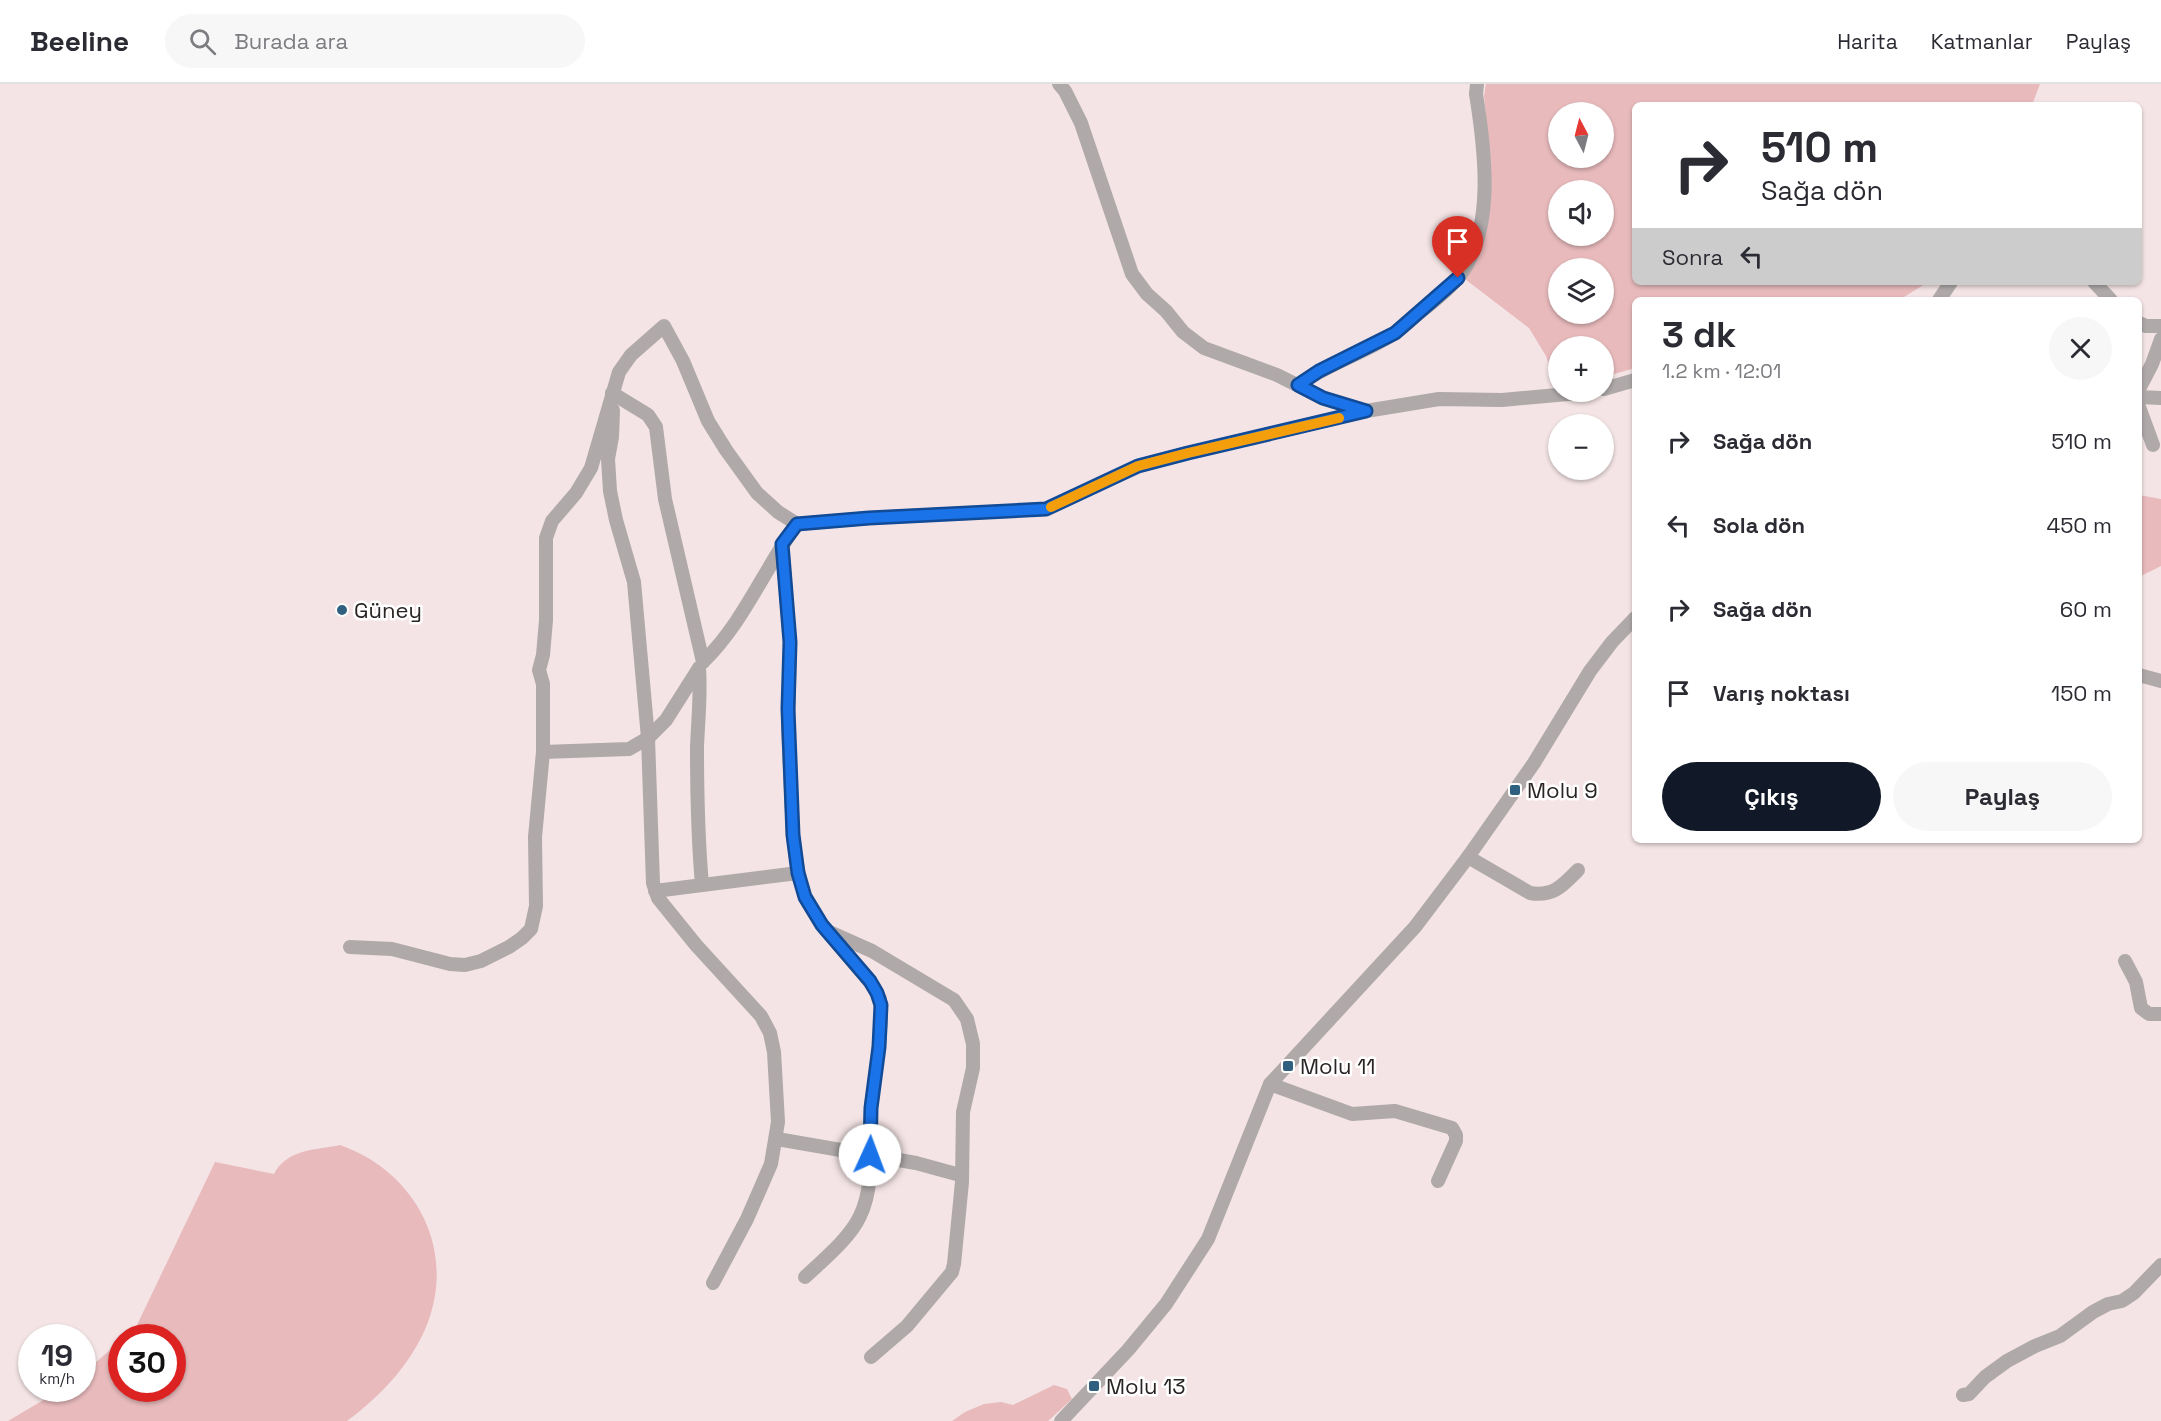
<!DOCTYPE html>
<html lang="tr">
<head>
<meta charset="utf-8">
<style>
  :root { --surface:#fff; --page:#f7f7f7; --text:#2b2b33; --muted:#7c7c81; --line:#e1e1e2; --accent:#111827 }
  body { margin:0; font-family:"Space Grotesk",sans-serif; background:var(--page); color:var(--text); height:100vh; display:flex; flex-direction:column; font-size:22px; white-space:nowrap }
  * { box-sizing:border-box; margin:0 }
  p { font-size:20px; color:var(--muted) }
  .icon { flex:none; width:33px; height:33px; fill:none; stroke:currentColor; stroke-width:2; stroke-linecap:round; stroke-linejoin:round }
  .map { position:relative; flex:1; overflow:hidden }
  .sheet { position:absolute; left:1632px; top:213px; width:510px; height:546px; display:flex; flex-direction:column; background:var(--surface); border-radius:9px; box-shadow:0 2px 4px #0004 }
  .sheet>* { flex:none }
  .guide { position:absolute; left:1632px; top:18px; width:510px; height:183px; border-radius:9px; box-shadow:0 2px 4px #0004; background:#fff; color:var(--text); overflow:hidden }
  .needle { width:39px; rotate:353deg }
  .controls { position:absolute; left:1548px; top:18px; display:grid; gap:12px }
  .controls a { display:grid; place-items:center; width:66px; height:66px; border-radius:50%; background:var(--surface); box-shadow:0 2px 4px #0004; font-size:30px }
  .speed { position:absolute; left:18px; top:1240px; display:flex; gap:12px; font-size:30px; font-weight:700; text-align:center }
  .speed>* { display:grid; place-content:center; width:78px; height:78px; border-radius:50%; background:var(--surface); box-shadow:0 2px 4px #0004; line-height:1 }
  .speed small { font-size:15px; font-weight:400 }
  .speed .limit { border:9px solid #d22; background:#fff; color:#111 }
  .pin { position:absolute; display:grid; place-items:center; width:51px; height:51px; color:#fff; margin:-62px -26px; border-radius:50% 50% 50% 0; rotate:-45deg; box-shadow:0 0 6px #0007 }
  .pin .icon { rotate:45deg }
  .me { position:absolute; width:66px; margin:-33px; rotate:2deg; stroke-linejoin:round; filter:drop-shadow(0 0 4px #0008) }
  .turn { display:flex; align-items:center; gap:21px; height:126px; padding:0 30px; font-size:27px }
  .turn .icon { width:78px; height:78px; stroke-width:2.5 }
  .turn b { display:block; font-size:42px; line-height:51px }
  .then { display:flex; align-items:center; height:57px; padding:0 30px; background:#0003; gap:12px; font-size:22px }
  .round { display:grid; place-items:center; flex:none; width:63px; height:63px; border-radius:32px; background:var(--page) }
  .headline { display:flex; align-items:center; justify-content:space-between; height:102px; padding:0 30px }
  h1 { font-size:36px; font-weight:700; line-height:45px }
  .action { display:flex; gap:12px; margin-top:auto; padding:12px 30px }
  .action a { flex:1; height:69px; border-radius:36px; background:var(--accent); color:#fff; font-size:24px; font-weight:700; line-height:69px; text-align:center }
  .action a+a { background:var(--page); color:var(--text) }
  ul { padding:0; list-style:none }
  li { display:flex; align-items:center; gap:18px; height:84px; padding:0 30px }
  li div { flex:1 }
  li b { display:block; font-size:22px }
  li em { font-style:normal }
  header { display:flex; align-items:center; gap:36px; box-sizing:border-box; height:84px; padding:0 30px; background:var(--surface); border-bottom:2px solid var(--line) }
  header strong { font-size:28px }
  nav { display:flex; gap:33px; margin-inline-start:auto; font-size:21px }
  .search { width:420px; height:54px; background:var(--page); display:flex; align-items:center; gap:15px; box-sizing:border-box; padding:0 21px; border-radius:33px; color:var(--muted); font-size:22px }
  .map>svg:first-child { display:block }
</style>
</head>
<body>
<header>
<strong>Beeline</strong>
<div class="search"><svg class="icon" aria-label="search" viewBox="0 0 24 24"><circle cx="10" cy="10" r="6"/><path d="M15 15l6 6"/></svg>Burada ara</div>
<nav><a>Harita</a><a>Katmanlar</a><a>Paylaş</a></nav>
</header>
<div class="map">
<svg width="2161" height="1337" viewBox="0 0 2161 1337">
  <rect width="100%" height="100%" fill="#f4e4e5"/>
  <g fill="#e8babc" fill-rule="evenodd">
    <path d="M 1486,0 L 2040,0 L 2032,21 L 1635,21 L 1635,198 L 1924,198 L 1925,200 L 1899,216 L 1635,216 L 1635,284 L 1604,293 L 1604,262 L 1558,262 L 1557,303 L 1546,272 L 1529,244 L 1461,192 L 1490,109 L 1491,83 L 1484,12 ZM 1558,28 L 1604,28 L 1604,74 L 1558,74 ZM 1558,106 L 1604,106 L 1604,152 L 1558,152 ZM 1558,184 L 1604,184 L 1604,230 L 1558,230 Z"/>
    <path d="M 2139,411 L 2161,415 L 2161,482 L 2139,493 Z"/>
    <path d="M 340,1061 C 414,1087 456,1162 428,1238 C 413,1278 381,1312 347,1337 L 8,1337 L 62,1305 L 82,1305 L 83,1290 L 121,1256 L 122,1305 L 172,1305 L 172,1254 L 124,1254 L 137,1241 L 215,1078 L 274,1090 C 287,1065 315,1066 340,1061 Z"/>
    <path d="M 1054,1301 L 1067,1305 L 1072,1315 L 1048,1337 L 952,1337 L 965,1328 L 984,1320 L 1001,1318 L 1013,1321 Z"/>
  </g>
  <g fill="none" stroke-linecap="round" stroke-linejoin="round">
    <g stroke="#afa9a9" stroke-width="14">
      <path d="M 1059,0 L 1065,7 L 1081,39 L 1132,190 L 1147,210 L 1166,227 L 1183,248 L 1204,264 L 1277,291 L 1323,314 L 1364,327"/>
      <path d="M 2094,198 L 2111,216"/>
      <path d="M 1939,216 L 1951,198"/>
      <path d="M 2139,239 L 2146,242 L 2161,242"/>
      <path d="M 1298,301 C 1328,280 1364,269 1395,249 C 1403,244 1411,236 1419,229 C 1432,219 1446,208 1457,195 C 1496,149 1485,66 1476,10 L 1477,0"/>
      <path d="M 1604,305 L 1635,296"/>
      <path d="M 2139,305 L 2152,280 L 2161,255"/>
      <path d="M 612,309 L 648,331 L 656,343 L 665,415 L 703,578"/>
      <path d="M 2139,313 L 2161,314"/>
      <path d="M 2139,323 L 2153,361"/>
      <path d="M 613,326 L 612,353 L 608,375 L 610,407 L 616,436 L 634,498 L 648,654 L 653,799 L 658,814 L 696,861 L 761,932 L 770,949 L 774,968 L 778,1038 L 771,1080 L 747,1135 L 713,1199"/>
      <path d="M 782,460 L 790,558 L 788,643 L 793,751 L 797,782 L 805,813 L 822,841 L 874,903 L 880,915 L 881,927 C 881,959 875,991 871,1023 C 868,1059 876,1099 860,1132 C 850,1154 823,1176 805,1193"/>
      <path d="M 703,578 C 744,538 764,485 797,440"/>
      <path d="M 699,584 C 701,610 698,637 697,663 C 697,709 698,755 702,801"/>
      <path d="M 2139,591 L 2161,597"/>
      <path d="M 543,668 L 629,665 L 648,654 L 666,636 L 699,584"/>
      <path d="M 1468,773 L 1530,809 C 1554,813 1563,801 1578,786"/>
      <path d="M 655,807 L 798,789"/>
      <path d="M 827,847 L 872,867 L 954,916 L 967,935 L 973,960 L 973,984 L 963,1028 L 962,1098 L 954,1180 L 952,1188 L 907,1242 L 871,1273"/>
      <path d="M 350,863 L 392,865 L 450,880 L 465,881 L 481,877 L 509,863 L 522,854 L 531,845 L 536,822 L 535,753 L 543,668 L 543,600 L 539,586 L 543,571 L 546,536 L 546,454 L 552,437 L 576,409 L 591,384 L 619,288 L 631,271 L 664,242 L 683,277 L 708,337 L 726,366 L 757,409 L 778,428 L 797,440 L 869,434 L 1046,425 L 1138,382 L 1188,369 L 1366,327 L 1439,315 L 1502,316 L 1590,308"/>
      <path d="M 2125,877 L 2136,898 L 2141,924 L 2149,930 L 2161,930"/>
      <path d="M 1270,1000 L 1352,1030 L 1395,1027 L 1452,1044 L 1456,1051 L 1456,1057 L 1438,1097"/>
      <path d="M 777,1055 L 916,1079 L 960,1091"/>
      <path d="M 1963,1311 L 1969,1310 L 1985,1293 L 2007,1277 L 2035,1262 L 2060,1252 L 2093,1228 L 2108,1220 L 2122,1217 L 2134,1209 L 2161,1181"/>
      <path d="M 1061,1337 L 1128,1266 L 1166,1220 L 1208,1155 L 1270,1000 L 1415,843 L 1468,773 L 1534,679 L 1590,587 L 1612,558 L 1635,534"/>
    </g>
  </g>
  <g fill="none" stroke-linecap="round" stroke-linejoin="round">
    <defs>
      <path id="route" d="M 870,1071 L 871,1024 L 879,963 L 881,921 L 877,909 L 870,897 L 822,841 L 805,813 L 798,789 L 793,751 L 788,625 L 790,558 L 782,460 L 797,440 L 869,434 L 1046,425 L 1138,382 L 1188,369 L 1366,327 L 1323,314 L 1298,301 L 1319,287 L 1395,249 L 1458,194"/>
    </defs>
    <use href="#route" stroke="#114b97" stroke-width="15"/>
    <use href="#route" stroke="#1a73e8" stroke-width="10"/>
    <path stroke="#f59e0b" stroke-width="10" d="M 1051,423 L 1138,382 L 1188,369 L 1339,334"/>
  </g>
  <g fill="#30607f" stroke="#fff" stroke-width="2">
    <circle cx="342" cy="526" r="6"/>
    <rect x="1509" y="700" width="12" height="12" rx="3"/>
    <rect x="1282" y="976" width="12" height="12" rx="3"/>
    <rect x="1088" y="1296" width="12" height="12" rx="3"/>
  </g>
  <g text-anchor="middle" stroke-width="5" stroke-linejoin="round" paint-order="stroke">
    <g font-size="22" fill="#2a2424" stroke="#fff" text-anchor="start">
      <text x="354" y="534">Güney</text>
      <text x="1527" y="714">Molu 9</text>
      <text x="1300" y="990">Molu 11</text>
      <text x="1106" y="1310">Molu 13</text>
    </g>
  </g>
</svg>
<div class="controls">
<a><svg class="needle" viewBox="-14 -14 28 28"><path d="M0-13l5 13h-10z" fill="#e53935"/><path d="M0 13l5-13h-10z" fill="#7c7c81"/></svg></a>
<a><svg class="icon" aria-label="sound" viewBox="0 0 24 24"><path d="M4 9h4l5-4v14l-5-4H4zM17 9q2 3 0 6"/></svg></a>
<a><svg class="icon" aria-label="layers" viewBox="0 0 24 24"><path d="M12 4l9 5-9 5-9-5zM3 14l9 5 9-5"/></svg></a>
<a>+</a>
<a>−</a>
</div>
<div class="speed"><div>19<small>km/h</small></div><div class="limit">30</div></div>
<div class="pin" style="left:1458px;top:194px;background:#d93025"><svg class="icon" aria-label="arrive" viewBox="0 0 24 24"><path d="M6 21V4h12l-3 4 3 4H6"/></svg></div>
<svg class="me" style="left:870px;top:1071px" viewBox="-20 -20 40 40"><circle r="19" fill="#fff"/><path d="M0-13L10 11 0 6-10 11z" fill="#1a73e8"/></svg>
<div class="guide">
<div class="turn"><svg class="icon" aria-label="right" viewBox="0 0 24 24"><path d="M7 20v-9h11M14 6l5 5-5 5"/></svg><div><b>510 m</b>Sağa dön</div></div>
<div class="then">Sonra<svg class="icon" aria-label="left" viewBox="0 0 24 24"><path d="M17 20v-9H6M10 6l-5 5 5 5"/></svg></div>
</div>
<section class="sheet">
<div class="headline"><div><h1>3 dk</h1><p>1.2 km · 12:01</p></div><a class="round"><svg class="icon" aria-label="close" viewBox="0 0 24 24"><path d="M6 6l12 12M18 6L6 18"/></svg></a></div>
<ul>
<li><svg class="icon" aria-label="right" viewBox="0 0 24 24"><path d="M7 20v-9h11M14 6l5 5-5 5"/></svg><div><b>Sağa dön</b></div><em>510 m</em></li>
<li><svg class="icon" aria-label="left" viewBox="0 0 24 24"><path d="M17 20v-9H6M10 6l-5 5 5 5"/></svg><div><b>Sola dön</b></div><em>450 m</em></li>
<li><svg class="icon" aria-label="right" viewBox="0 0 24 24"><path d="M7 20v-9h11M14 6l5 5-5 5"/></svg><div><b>Sağa dön</b></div><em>60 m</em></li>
<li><svg class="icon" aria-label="arrive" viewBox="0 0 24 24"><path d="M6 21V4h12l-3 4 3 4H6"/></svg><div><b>Varış noktası</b></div><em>150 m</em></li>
</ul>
<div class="action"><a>Çıkış</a><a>Paylaş</a></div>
</section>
</div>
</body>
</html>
